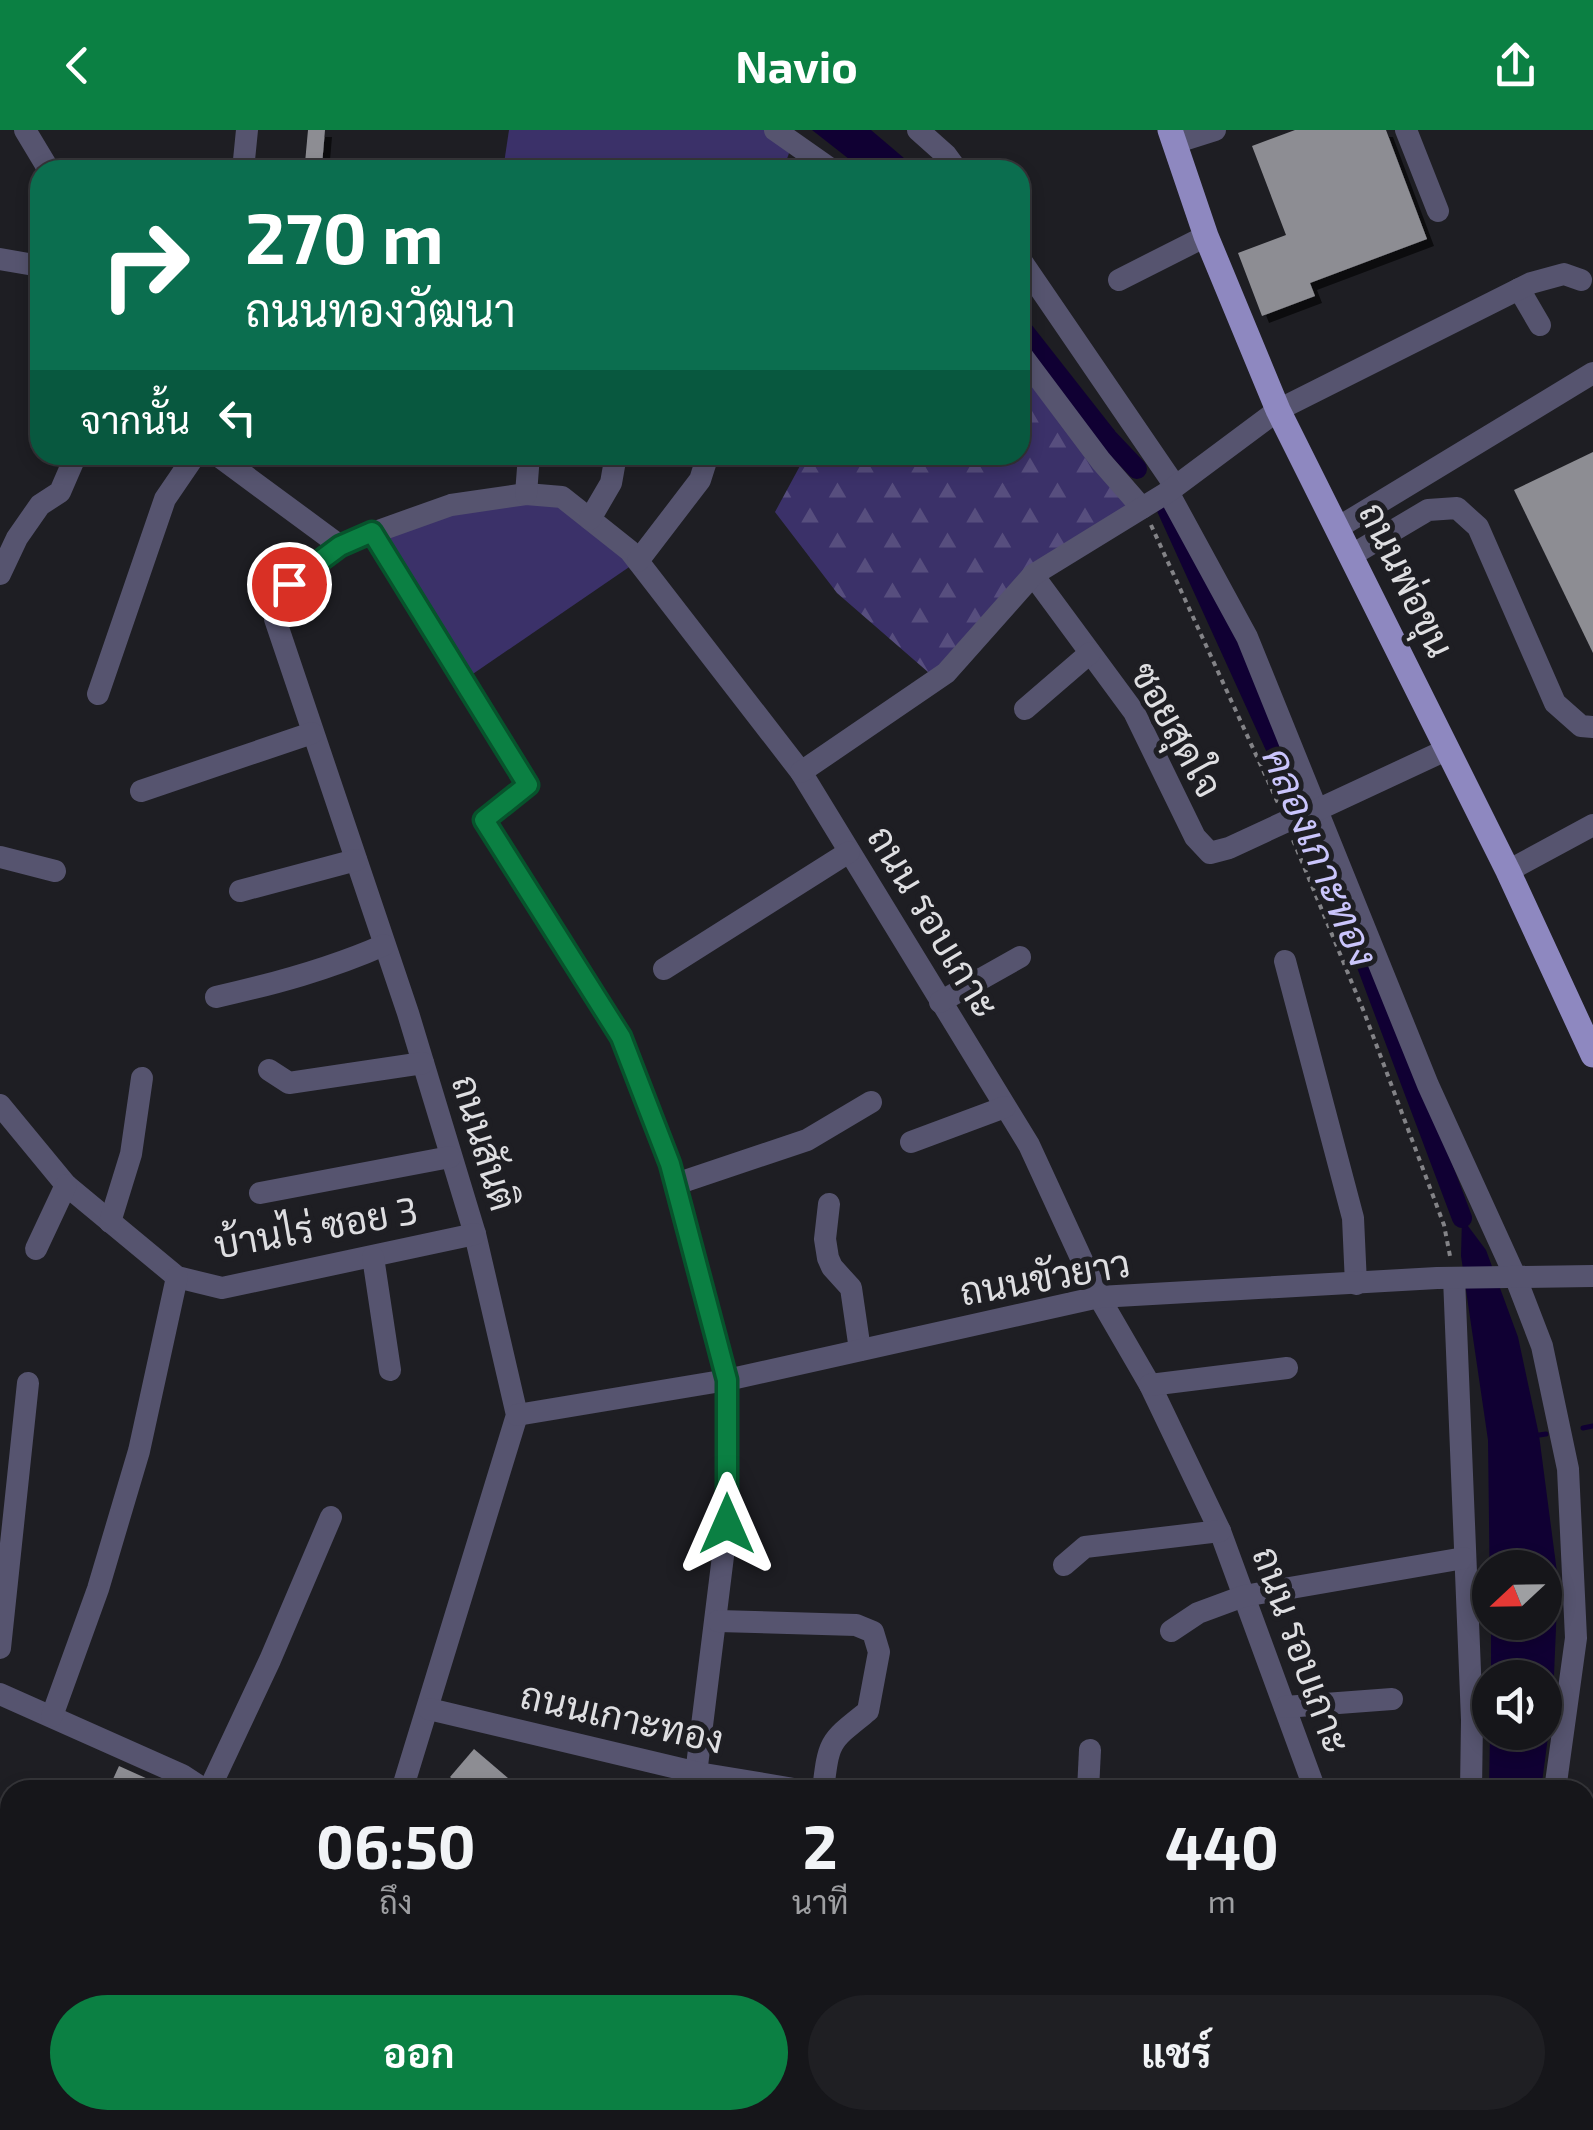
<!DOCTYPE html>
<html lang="th">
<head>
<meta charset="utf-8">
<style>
  :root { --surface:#16161a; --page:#1f1f23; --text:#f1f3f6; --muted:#9e9fa2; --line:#353539; --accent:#0b8043 }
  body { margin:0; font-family:"Exo 2",Sarabun,sans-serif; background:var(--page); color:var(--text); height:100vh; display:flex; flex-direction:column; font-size:38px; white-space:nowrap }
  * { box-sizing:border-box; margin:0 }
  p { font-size:32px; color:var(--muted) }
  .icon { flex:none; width:55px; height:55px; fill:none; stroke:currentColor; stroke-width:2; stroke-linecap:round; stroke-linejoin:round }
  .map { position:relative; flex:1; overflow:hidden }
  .side { position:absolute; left:0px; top:1650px; width:1595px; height:350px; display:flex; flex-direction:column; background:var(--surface); border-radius:30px 30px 0 0; box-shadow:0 5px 15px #0003,0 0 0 2px var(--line) }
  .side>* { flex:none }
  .hud { position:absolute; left:30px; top:30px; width:1000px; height:305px; border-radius:30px; box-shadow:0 5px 15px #0003,0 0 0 2px var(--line); background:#0b6e4f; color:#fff; overflow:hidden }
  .needle { width:65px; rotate:248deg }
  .controls { position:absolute; left:1472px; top:1420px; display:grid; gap:20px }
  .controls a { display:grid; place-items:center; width:90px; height:90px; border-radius:50%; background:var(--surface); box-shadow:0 5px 15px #0003,0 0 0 2px var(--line); font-size:50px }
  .pin { position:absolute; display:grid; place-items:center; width:85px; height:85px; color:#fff; margin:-42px; border:5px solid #fff; border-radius:50%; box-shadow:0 2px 10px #0007 }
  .me { position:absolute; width:110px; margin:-55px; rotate:0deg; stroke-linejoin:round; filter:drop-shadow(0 0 8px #0008) }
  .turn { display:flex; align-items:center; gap:35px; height:210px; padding:0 50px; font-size:45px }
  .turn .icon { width:130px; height:130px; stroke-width:2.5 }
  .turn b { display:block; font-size:70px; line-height:85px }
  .then { display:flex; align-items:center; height:95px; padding:0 50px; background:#0003; gap:20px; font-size:38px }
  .eta { display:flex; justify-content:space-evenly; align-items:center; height:170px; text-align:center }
  .eta b { font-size:60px; font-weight:700; line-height:70px }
  .primary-button { display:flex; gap:20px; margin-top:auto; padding:20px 50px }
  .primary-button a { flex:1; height:115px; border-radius:60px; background:var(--accent); color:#fff; font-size:40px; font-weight:700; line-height:115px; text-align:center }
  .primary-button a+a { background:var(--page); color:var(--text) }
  header { display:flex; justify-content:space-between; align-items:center; height:130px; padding:0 50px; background:var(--accent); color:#fff; font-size:45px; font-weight:700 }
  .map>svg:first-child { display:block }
</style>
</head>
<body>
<header><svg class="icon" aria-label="back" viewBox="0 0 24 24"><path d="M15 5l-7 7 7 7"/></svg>Navio<svg class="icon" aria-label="share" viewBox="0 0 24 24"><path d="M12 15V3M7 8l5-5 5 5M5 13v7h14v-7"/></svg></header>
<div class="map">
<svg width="1593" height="2000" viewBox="0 0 1593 2000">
  <defs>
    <pattern id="forest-firs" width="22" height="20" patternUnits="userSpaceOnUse" patternTransform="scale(2.5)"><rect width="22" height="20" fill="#3b3169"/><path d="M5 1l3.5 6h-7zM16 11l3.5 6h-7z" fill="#574e7e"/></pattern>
    <filter id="shadow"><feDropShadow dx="7" dy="7" stdDeviation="0" flood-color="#0009"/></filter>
  </defs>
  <rect width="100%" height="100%" fill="#1e1e23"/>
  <g fill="#3b3169">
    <path d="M 509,0 L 773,0 L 793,12 L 783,40 L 503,40 Z"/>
    <path d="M 562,367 L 638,431 L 464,550 L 373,402 L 451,375 Z"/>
  </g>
  <path fill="url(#forest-firs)" d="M 1020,224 L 1140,377 L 1031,441 L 936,549 L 837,463 L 775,382 L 801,334 L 787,325 L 1020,325 Z"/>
  <g fill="#100033">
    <path d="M 812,0 L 871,0 L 918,40 L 863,40 Z"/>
    <path d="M 1020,180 L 1115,301 L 1085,300 L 1020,213 Z"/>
    <path d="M 1462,1088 L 1486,1120 L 1518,1207 L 1539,1305 L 1558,1450 L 1553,1569 L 1541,1660 L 1489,1660 L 1490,1603 L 1545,1602 L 1545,1548 L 1491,1547 L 1491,1493 L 1545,1492 L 1545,1438 L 1490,1438 L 1490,1471 L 1488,1310 L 1461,1126 Z"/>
    <path d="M 1464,1990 L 1504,1990 L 1501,2000 L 1462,2000 Z"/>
  </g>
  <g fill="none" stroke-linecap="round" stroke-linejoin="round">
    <g stroke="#100033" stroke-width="5">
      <path d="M 1583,1298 L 1593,1296"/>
      <path d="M 1539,1305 L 1546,1304"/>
    </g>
    <g stroke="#100033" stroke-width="20">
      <path d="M 1100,300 L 1137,339"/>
      <path d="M 1167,379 L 1325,726"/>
      <path d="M 1343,772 L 1462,1088"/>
    </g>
  </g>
  <g fill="#8d8d93" filter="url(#shadow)">
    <path d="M 308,0 L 325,0 L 322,35 L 305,33 Z"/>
    <path d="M 1295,0 L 1386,0 L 1427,109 L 1310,153 L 1315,166 L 1262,186 L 1238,123 L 1286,105 L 1252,16 Z"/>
    <path d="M 1593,322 L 1593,523 L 1514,360 Z"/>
    <path d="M 474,1619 L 522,1660 L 464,1660 L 450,1647 Z"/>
    <path d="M 119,1636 L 159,1654 L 156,1660 L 108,1660 Z"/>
  </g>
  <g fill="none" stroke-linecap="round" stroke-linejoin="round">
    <g stroke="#838387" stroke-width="4" stroke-dasharray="5 5" stroke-linecap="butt">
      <path d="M 1151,395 L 1278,673"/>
      <path d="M 1293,710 L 1364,882 L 1444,1095 L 1450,1126"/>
      <path d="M 1437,2000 L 1438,1990"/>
    </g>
    <g stroke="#56546f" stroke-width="22">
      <path d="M 25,0 L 49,40"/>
      <path d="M 775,0 L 832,40"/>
      <path d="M 918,0 L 946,25 L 957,40"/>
      <path d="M 1406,0 L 1438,81"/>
      <path d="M 1174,13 L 1215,0"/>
      <path d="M 243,40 L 247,0"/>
      <path d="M 0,129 L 40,136"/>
      <path d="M 1020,129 L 1175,356"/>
      <path d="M 1119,150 L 1206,106"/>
      <path d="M 1519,159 L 1540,195"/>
      <path d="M 1020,223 L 1101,331 L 1142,378"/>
      <path d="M 217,325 L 339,415 L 451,375 L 526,364 L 562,367 L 630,421 L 801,642 L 1029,1015 L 1099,1167 L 1150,1255 L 1220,1401 L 1315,1660"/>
      <path d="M 1168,362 L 1247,507 L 1428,955 L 1515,1146 L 1542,1216 L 1568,1339 L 1576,1508 L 1555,1660"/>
      <path d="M 526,364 L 529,325"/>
      <path d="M 590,389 L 611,353 L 616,325"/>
      <path d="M 1339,397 L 1593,243"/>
      <path d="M 373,402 L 528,655 L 484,690 L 621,907 L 670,1034 L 727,1250 L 727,1394 L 694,1660"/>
      <path d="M 339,415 L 289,454 L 275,489 L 408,883 L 475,1104 L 517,1285 L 402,1660"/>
      <path d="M 1352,425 L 1428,380 L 1457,378 L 1478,397 L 1555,573 L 1581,596 L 1593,597"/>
      <path d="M 638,431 L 700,350 L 708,325"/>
      <path d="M 0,444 L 17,408 L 40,375 L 60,362 L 76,325"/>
      <path d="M 1033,445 L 1134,582 L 1195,707 L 1210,723 L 1229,718 L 1285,692"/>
      <path d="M 98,564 L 165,369 L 195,325"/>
      <path d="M 1025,579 L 1090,523"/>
      <path d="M 801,642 L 946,543 L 1033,445 L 1168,362 L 1278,280 L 1531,153 L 1564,144 L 1581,150"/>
      <path d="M 141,661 L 312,603"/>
      <path d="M 1317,680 L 1448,619"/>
      <path d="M 0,727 L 55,741"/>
      <path d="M 1508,741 L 1593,695"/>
      <path d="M 240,761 L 356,730"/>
      <path d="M 1285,831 L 1353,1088 L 1356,1154"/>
      <path d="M 664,839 L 849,722"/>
      <path d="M 216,867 C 274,854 330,839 384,815"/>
      <path d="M 940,872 L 1020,827"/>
      <path d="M 269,940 L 289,953 L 423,933"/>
      <path d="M 0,975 L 66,1055 L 177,1147 L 222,1158 L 475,1104"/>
      <path d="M 911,1012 L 1005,977"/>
      <path d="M 676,1054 L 807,1010 L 871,972"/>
      <path d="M 260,1063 L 450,1027"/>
      <path d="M 829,1074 L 825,1109 L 828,1128 L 832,1137 L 851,1158 L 860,1220"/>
      <path d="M 110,1092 L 131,1024 L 142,948"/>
      <path d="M 36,1119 L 66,1055"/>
      <path d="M 373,1127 L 390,1240"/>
      <path d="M 1454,1148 L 1472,1590 L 1471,1660"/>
      <path d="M 1150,1255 L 1287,1238"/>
      <path d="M 517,1285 L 727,1250 L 1099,1167 L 1437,1148 L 1593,1146"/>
      <path d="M 1064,1435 L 1085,1417 L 1220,1401"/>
      <path d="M 718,1491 L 856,1495 L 873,1502 L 879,1522 L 868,1581 C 829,1612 829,1610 823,1660"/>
      <path d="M 1171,1501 L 1198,1483 L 1244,1466 L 1464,1428"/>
      <path d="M 0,1518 L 28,1253"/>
      <path d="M 0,1564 L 182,1645 L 205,1660"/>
      <path d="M 1285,1577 L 1392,1569"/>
      <path d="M 429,1579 L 698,1643 L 800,1660"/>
      <path d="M 52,1586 L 98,1459 L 139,1321 L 177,1147"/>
      <path d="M 209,1660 L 270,1530 L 331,1387"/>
      <path d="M 1088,1660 L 1090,1620"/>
      <path d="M 1585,1956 L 1593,1956"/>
      <path d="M 910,1990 L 927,2000"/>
      <path d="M 0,1998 L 10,1981"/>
      <path d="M 201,2000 L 208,1990"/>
      <path d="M 1279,2000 L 1282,1990"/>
    </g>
    <path stroke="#8e88c0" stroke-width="25" d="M 1170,0 L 1206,106 L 1278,280 L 1508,741 L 1593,925"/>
  </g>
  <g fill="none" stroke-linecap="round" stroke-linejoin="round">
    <defs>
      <path id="route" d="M 289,454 L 340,416 L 372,402 L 528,655 L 484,690 L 621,907 L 670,1034 L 727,1250 L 727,1394"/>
    </defs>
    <use href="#route" stroke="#07532c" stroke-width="25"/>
    <use href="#route" stroke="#0b8043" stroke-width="18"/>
  </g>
  <g text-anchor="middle" stroke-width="10" stroke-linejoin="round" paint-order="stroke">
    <g font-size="38" fill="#dedee1" stroke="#1e1e23">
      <text transform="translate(1406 450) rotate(64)" y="13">ถนนพ่อขุน</text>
      <text transform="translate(1176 600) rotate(61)" y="13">ซอยสุดใจ</text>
      <text transform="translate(933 792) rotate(59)" y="13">ถนน รอบเกาะ</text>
      <text transform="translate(484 1013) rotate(73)" y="13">ถนนสันติ</text>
      <text transform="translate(316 1098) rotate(-10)" y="13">บ้านไร่ ซอย 3</text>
      <text transform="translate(1045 1148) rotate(-10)" y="13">ถนนขัวยาว</text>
      <text transform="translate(1301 1520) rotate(70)" y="13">ถนน รอบเกาะ</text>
      <text transform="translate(622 1588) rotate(13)" y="13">ถนนเกาะทอง</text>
    </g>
    <g font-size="40" font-style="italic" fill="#cac5fc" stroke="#1e1e23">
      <text transform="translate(1320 727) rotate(67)" y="14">คลองเกาะทอง</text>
    </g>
  </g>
</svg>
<div class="controls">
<a><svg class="needle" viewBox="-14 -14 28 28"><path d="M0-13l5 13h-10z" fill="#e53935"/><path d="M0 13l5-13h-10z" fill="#9e9fa2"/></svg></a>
<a><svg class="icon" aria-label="sound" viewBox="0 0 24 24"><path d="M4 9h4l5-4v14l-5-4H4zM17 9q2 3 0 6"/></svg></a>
</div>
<div class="pin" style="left:289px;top:454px;background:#d93025"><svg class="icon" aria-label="arrive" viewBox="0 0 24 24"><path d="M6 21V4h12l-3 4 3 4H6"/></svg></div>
<svg class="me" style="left:727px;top:1394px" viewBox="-20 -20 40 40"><path d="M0-17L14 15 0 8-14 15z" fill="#0b8043" stroke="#fff" stroke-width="4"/></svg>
<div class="hud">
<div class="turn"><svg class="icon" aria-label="right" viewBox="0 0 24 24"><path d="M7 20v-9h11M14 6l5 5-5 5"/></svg><div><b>270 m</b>ถนนทองวัฒนา</div></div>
<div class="then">จากนั้น<svg class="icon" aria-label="left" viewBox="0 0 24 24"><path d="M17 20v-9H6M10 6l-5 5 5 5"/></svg></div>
</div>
<section class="side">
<div class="eta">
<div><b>06:50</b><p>ถึง</p></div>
<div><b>2</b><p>นาที</p></div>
<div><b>440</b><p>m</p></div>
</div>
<div class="primary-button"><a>ออก</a><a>แชร์</a></div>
</section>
</div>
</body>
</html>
